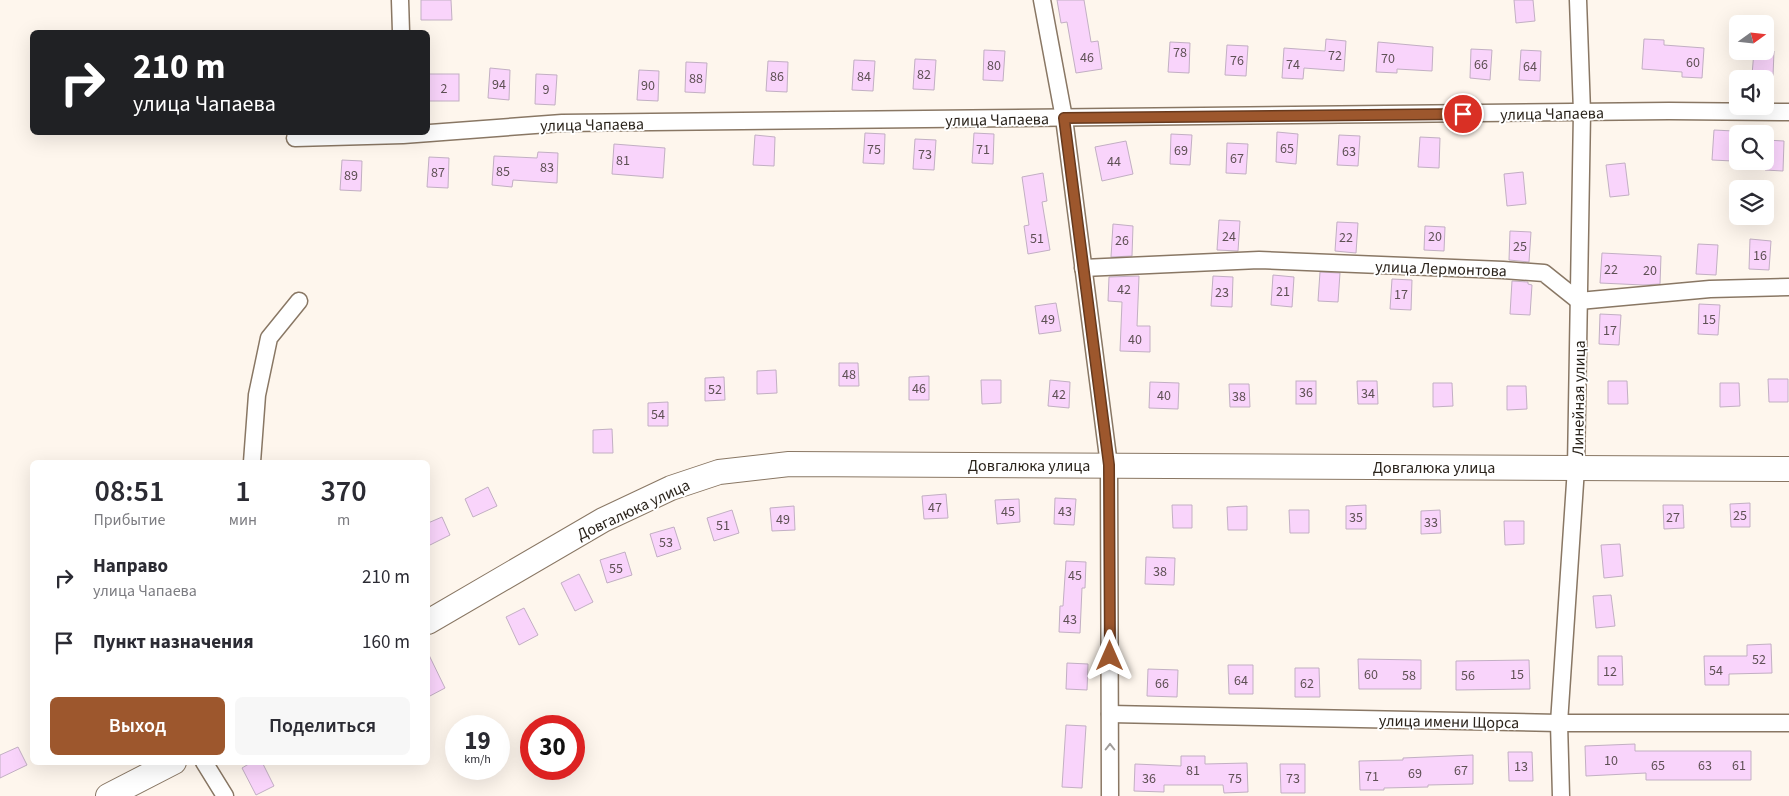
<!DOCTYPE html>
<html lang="ru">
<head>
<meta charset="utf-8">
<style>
  :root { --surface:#fff; --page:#f7f7f7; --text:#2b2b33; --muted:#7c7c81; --accent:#9d572d }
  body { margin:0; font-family:"Source Sans 3",sans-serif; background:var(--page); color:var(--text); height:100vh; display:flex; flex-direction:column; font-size:19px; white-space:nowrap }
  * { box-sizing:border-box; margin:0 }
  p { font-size:16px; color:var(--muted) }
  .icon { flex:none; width:28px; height:28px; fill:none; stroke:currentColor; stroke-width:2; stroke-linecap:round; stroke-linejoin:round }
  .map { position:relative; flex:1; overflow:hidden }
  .side { position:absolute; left:30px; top:460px; width:400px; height:305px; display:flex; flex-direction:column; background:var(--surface); border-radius:8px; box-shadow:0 5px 20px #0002 }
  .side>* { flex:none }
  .top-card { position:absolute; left:30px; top:30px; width:400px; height:105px; border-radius:8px; box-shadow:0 5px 20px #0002; background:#202124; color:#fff; overflow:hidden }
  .needle { width:32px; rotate:75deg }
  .fabs { position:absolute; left:1729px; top:15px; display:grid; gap:10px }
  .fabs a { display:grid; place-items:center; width:45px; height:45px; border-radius:8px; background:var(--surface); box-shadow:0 5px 20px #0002; font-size:25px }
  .speed { position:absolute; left:445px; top:715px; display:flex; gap:10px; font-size:25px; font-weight:700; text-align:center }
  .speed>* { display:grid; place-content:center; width:65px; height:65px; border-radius:50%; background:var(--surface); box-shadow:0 5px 20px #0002; line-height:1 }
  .speed small { font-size:12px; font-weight:400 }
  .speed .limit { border:8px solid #d22; background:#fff; color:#111 }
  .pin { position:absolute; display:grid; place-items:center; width:42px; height:42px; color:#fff; margin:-21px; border:2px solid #fff; border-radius:50%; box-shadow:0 1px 5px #0007 }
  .me { position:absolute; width:55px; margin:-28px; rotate:0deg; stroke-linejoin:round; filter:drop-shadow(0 0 4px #0008) }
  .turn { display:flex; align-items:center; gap:18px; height:105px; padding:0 20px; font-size:22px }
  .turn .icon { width:65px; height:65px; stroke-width:2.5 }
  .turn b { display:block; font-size:35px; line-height:42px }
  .eta { display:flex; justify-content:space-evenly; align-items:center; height:85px; text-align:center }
  .eta b { font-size:30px; font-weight:600; line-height:35px }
  .button { display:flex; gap:10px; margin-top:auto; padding:10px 20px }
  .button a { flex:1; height:58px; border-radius:8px; background:var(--accent); color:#fff; font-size:20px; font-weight:600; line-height:58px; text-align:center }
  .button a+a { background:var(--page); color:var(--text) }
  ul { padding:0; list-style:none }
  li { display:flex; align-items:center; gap:15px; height:65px; padding:0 20px }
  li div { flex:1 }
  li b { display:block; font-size:19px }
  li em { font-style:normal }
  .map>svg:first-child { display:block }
</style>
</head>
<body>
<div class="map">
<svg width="1789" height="796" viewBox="0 0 1789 796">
  <rect width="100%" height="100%" fill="#fef6ed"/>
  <g fill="#f9d4fb" stroke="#c2afc3">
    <path d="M 421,0 L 451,0 L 452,20 L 421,20 Z"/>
    <path d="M 1057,0 L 1084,0 L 1091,42 L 1098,41 L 1102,69 L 1076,73 L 1067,22 L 1061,23 Z"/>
    <path d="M 1514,0 L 1533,0 L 1535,21 L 1516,23 Z"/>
    <path d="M 1326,39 L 1346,41 L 1344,71 L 1304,68 L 1303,79 L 1282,78 L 1284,48 L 1325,51 Z"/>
    <path d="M 1644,39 L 1664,40 L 1664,45 L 1704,48 L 1702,78 L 1682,77 L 1682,72 L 1642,69 Z"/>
    <path d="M 1170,42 L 1190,43 L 1189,73 L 1168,72 Z"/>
    <path d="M 1378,42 L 1433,47 L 1432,71 L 1397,69 L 1397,73 L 1376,72 Z"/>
    <path d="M 1227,45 L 1248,46 L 1246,76 L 1225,75 Z"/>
    <path d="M 1471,49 L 1492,50 L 1490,80 L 1470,78 Z"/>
    <path d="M 984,50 L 1005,51 L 1003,81 L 983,80 Z"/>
    <path d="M 1521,50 L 1541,51 L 1540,81 L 1519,80 Z"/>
    <path d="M 1754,51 L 1774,51 L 1773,76 L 1752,75 Z"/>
    <path d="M 915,59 L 936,60 L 934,90 L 913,89 Z"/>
    <path d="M 854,60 L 875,61 L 873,91 L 852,90 Z"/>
    <path d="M 768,61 L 788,62 L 787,92 L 766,91 Z"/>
    <path d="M 686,62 L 707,63 L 705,93 L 685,92 Z"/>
    <path d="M 490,68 L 510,70 L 509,100 L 488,98 Z"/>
    <path d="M 639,70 L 659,71 L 658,101 L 637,100 Z"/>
    <rect x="428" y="74" width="31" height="27"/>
    <path d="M 536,74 L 557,75 L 555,105 L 535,104 Z"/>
    <path d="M 1714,130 L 1734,131 L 1733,161 L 1712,160 Z"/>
    <path d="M 1277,132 L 1298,134 L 1296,164 L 1276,162 Z"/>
    <path d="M 865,133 L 885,134 L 884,164 L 863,163 Z"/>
    <path d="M 974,133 L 994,134 L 993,164 L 972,163 Z"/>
    <path d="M 1171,134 L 1192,135 L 1190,165 L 1170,164 Z"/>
    <path d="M 755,135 L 775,137 L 774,166 L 753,165 Z"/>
    <path d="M 1339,135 L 1360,136 L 1358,166 L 1337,165 Z"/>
    <path d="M 1420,137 L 1440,138 L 1439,168 L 1418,167 Z"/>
    <path d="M 915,139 L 936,140 L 934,170 L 913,169 Z"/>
    <path d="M 1765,140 L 1784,141 L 1783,171 L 1765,170 Z"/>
    <path d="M 1126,141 L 1133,174 L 1102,181 L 1095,147 Z"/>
    <path d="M 1227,143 L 1248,144 L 1246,174 L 1226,173 Z"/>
    <path d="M 614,144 L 665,148 L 663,178 L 612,174 Z"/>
    <path d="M 538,152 L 558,153 L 557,183 L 513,180 L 512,187 L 492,185 L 494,156 L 537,158 Z"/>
    <path d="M 429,157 L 449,158 L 448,188 L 427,187 Z"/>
    <path d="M 342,160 L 362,161 L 361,191 L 340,190 Z"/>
    <path d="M 1625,163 L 1629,195 L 1610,197 L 1606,165 Z"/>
    <path d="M 1523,172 L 1526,204 L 1507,206 L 1504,174 Z"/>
    <path d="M 1043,173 L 1047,201 L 1042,202 L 1050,250 L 1028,254 L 1024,226 L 1029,225 L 1022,177 Z"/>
    <path d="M 1219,220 L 1240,221 L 1238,251 L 1217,250 Z"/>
    <path d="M 1337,222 L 1358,223 L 1356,253 L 1335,251 Z"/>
    <path d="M 1113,224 L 1133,226 L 1132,256 L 1111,257 Z"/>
    <path d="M 1425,226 L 1445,227 L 1444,251 L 1424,250 Z"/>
    <path d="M 1510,231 L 1531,232 L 1529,262 L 1509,260 Z"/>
    <path d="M 1750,239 L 1771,241 L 1769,270 L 1749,269 Z"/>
    <path d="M 1698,244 L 1718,245 L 1716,275 L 1696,274 Z"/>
    <path d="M 1602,253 L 1661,256 L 1660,284 L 1643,285 L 1600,283 Z"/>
    <path d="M 1320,272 L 1340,273 L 1338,302 L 1318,301 Z"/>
    <path d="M 1273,275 L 1294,277 L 1292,307 L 1271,305 Z"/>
    <path d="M 1139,276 L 1137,326 L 1150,326 L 1150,352 L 1120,351 L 1122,302 L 1108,301 L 1109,277 Z"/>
    <path d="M 1213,276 L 1233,277 L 1232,307 L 1211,306 Z"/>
    <path d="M 1392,279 L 1412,280 L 1411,310 L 1390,309 Z"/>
    <path d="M 1512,281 L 1528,282 L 1528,284 L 1532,285 L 1530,315 L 1510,314 Z"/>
    <path d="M 1056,303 L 1061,331 L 1039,334 L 1035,306 Z"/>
    <path d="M 1699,304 L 1720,305 L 1718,335 L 1698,334 Z"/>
    <path d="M 1600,314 L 1621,315 L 1619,345 L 1599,344 Z"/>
    <path d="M 839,363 L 858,363 L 859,386 L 839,386 Z"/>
    <path d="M 776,370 L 777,393 L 757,394 L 757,371 Z"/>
    <path d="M 929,376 L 929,400 L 909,400 L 909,377 Z"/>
    <path d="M 724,377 L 725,400 L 705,401 L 705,378 Z"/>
    <path d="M 1768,379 L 1788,379 L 1788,402 L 1769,402 Z"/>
    <path d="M 981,380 L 1001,380 L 1001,403 L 982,404 Z"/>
    <path d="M 1050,380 L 1070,382 L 1069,408 L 1048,406 Z"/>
    <rect x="1296" y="381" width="20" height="23"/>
    <path d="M 1357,381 L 1377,381 L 1378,404 L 1358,404 Z"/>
    <path d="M 1608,381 L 1627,381 L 1628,404 L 1608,404 Z"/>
    <path d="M 1150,382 L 1179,383 L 1178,409 L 1149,408 Z"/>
    <path d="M 1433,383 L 1452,383 L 1453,406 L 1433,407 Z"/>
    <path d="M 1720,383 L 1739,383 L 1740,406 L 1720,407 Z"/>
    <path d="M 1229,384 L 1249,384 L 1250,407 L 1230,407 Z"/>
    <path d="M 1507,386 L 1526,386 L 1527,409 L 1507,410 Z"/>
    <path d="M 668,402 L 668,426 L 648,426 L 648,403 Z"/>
    <path d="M 612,429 L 613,453 L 593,453 L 593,430 Z"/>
    <path d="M 488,487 L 497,506 L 473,517 L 465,499 Z"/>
    <path d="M 946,494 L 948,518 L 924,519 L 922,496 Z"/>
    <path d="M 1055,498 L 1076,499 L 1074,525 L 1054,524 Z"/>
    <path d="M 1019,499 L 1020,522 L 997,524 L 995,500 Z"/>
    <path d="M 1750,503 L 1750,527 L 1731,527 L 1730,504 Z"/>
    <path d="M 1172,505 L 1192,505 L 1192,528 L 1173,528 Z"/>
    <path d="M 1366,505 L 1366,529 L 1346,529 L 1346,506 Z"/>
    <path d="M 1663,505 L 1683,505 L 1684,528 L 1664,529 Z"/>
    <path d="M 794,506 L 795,530 L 772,531 L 770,508 Z"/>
    <path d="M 1247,506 L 1247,530 L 1228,530 L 1227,507 Z"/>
    <path d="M 732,510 L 739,533 L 714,541 L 707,518 Z"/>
    <path d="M 1289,510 L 1309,510 L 1309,533 L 1290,533 Z"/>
    <path d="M 1440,510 L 1441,533 L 1421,534 L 1421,511 Z"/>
    <path d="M 442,517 L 450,535 L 428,546 L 428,523 Z"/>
    <path d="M 1504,521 L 1524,521 L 1524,544 L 1505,545 Z"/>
    <path d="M 674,527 L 681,549 L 657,557 L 650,534 Z"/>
    <path d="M 1620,544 L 1623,576 L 1604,578 L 1601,545 Z"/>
    <path d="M 625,552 L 632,575 L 607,583 L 600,560 Z"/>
    <path d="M 1146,557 L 1175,558 L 1174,585 L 1145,584 Z"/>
    <path d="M 1066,561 L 1086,562 L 1085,588 L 1082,588 L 1080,633 L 1059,632 L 1060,606 L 1063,606 Z"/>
    <path d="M 579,574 L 593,602 L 575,611 L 561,583 Z"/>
    <path d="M 1611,595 L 1615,626 L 1596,628 L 1593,596 Z"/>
    <path d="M 524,608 L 538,635 L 519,645 L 506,617 Z"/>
    <path d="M 1771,644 L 1772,673 L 1729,674 L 1729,685 L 1705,685 L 1704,656 L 1747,656 L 1747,645 Z"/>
    <path d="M 428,653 L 445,688 L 428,697 Z"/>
    <path d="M 1598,656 L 1622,656 L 1623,685 L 1598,685 Z"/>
    <path d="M 1358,659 L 1421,660 L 1421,689 L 1359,689 Z"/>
    <path d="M 1529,660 L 1530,689 L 1456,690 L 1456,661 Z"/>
    <path d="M 1067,663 L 1088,664 L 1087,690 L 1066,689 Z"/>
    <path d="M 1228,665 L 1253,665 L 1253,694 L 1229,694 Z"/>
    <path d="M 1295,668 L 1319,668 L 1320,697 L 1295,697 Z"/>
    <path d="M 1148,669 L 1178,670 L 1177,697 L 1147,696 Z"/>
    <path d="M 1066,725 L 1086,726 L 1082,788 L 1062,787 Z"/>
    <path d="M 1635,744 L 1635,751 L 1751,751 L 1751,780 L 1646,780 L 1646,773 L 1586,776 L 1585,746 Z"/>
    <path d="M 18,747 L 27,765 L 0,778 L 0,755 Z"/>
    <path d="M 1508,752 L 1532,752 L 1533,781 L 1509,781 Z"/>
    <path d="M 1473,755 L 1473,784 L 1428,785 L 1428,787 L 1384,788 L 1384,790 L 1360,790 L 1359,761 L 1403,760 L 1403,758 Z"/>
    <path d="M 1181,756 L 1205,756 L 1205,764 L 1247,763 L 1248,792 L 1224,793 L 1223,785 L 1164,785 L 1164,792 L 1134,791 L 1135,764 L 1181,766 Z"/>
    <path d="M 252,762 L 262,762 L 274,786 L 256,795 L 242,768 Z"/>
    <path d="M 1280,764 L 1305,764 L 1305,793 L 1281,793 Z"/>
  </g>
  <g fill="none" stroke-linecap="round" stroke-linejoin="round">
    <defs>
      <g id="street">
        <path d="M 400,0 L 401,32"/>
        <path d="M 1042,0 L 1064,118 L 1109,465 L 1110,796"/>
        <path d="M 295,138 L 403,135 L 562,123 L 1669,111 L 1789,112"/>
        <path d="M 1083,268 L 1259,260 L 1503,270 L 1544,273 L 1579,301 L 1710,289 L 1789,287"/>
        <path d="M 252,462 L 257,395 L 269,338 L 299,301"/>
        <path d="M 1110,714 L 1559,723 L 1789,723"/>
        <path d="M 204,762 L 225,796"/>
        <path d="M 1561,796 L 1559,723 L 1576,468 L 1582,112 L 1578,0"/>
      </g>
      <g id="secondary">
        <path d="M 428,622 L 603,520 L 671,488 L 719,472 L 789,464 L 1789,469"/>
        <path d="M 108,796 L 174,762"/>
      </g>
    </defs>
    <use href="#street" stroke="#897764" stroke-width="19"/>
    <use href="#secondary" stroke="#897764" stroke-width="26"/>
    <use href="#street" stroke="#fff" stroke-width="16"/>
    <use href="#secondary" stroke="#fff" stroke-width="24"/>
  </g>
  <defs><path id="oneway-chevron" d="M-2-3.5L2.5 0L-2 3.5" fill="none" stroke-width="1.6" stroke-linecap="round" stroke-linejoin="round" transform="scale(1.25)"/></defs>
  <use stroke="#a09c99" href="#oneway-chevron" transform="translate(1110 747) rotate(-90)"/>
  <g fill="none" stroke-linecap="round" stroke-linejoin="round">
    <defs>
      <path id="route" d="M 1110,656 L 1109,465 L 1064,118 L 1463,114"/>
    </defs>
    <use href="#route" stroke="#66391d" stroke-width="12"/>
    <use href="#route" stroke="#9d572d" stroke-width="9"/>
  </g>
  <g text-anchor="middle" stroke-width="4" stroke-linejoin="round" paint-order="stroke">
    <g font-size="14" fill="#5e5054">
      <text x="1180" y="57">78</text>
      <text x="1335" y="60">72</text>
      <text x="1087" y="62">46</text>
      <text x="1388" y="63">70</text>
      <text x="1237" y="65">76</text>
      <text x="1693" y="67">60</text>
      <text x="1293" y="69">74</text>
      <text x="1481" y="69">66</text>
      <text x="994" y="70">80</text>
      <text x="1530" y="71">64</text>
      <text x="924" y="79">82</text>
      <text x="777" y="81">86</text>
      <text x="864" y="81">84</text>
      <text x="696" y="83">88</text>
      <text x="499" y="89">94</text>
      <text x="648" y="90">90</text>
      <text x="444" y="93">2</text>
      <text x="546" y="94">9</text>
      <text x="1287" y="153">65</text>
      <text x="874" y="154">75</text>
      <text x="983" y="154">71</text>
      <text x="1181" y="155">69</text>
      <text x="1349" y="156">63</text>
      <text x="925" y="159">73</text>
      <text x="1237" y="163">67</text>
      <text x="623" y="165">81</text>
      <text x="1114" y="166">44</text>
      <text x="547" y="172">83</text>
      <text x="503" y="176">85</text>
      <text x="438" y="177">87</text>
      <text x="351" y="180">89</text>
      <text x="1229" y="241">24</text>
      <text x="1435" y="241">20</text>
      <text x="1346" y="242">22</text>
      <text x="1037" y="243">51</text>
      <text x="1122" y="245">26</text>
      <text x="1520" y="251">25</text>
      <text x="1760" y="260">16</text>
      <text x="1611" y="274">22</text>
      <text x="1650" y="275">20</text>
      <text x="1124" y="294">42</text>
      <text x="1283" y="296">21</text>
      <text x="1222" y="297">23</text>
      <text x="1401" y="299">17</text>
      <text x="1048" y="324">49</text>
      <text x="1709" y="324">15</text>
      <text x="1610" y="335">17</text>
      <text x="1135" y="344">40</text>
      <text x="849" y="379">48</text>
      <text x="919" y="393">46</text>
      <text x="715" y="394">52</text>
      <text x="1306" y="397">36</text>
      <text x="1368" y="398">34</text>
      <text x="1059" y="399">42</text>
      <text x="1164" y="400">40</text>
      <text x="1239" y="401">38</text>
      <text x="658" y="419">54</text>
      <text x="935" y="512">47</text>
      <text x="1008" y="516">45</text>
      <text x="1065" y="516">43</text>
      <text x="1740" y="520">25</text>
      <text x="1356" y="522">35</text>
      <text x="1673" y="522">27</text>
      <text x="783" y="524">49</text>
      <text x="1431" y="527">33</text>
      <text x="723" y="530">51</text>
      <text x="666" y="547">53</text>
      <text x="616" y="573">55</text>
      <text x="1160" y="576">38</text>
      <text x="1075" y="580">45</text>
      <text x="1070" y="624">43</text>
      <text x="1759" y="664">52</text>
      <text x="1716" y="675">54</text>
      <text x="1610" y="676">12</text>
      <text x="1371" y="679">60</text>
      <text x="1517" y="679">15</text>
      <text x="1409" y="680">58</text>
      <text x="1468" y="680">56</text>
      <text x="1241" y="685">64</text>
      <text x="1162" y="688">66</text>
      <text x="1307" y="688">62</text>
      <text x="1611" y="765">10</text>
      <text x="1658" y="770">65</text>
      <text x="1705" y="770">63</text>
      <text x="1739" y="770">61</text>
      <text x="1521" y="771">13</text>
      <text x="1193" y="775">81</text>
      <text x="1461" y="775">67</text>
      <text x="1415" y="778">69</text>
      <text x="1372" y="781">71</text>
      <text x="1149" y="783">36</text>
      <text x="1235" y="783">75</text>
      <text x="1293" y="783">73</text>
    </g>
    <g font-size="16" fill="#2b241c" stroke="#fff">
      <text transform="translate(1552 113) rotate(-1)" y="6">улица Чапаева</text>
      <text transform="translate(997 119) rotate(-1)" y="6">улица Чапаева</text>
      <text transform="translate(592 124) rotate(-1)" y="6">улица Чапаева</text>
      <text transform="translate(1441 268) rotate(2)" y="6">улица Лермонтова</text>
      <text transform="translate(1578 398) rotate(-89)" y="6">Линейная улица</text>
      <text x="1029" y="471">Довгалюка улица</text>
      <text x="1434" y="473">Довгалюка улица</text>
      <text transform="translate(633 509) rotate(-25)" y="6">Довгалюка улица</text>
      <text transform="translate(1449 721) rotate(1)" y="6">улица имени Щорса</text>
    </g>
  </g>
</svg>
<div class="fabs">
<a><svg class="needle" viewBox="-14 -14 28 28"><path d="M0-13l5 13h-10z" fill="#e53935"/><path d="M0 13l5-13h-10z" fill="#7c7c81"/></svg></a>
<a><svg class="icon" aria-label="sound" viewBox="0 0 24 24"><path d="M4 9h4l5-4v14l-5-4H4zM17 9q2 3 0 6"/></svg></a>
<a><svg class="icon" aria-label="search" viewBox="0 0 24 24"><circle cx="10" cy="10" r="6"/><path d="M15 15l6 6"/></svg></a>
<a><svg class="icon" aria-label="layers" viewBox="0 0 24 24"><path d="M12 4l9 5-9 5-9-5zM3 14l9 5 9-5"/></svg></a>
</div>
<div class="speed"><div>19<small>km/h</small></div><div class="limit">30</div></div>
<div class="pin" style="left:1463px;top:114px;background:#d93025"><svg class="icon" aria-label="arrive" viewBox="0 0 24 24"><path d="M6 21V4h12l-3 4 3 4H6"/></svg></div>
<svg class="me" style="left:1110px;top:656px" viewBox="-20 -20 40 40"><path d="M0-17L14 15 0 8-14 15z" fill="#9d572d" stroke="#fff" stroke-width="4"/></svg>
<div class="top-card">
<div class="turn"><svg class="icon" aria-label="right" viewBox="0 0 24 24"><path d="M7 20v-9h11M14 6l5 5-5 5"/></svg><div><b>210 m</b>улица Чапаева</div></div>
</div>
<section class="side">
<div class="eta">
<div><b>08:51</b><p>Прибытие</p></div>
<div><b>1</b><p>мин</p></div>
<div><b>370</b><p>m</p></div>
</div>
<ul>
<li><svg class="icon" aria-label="right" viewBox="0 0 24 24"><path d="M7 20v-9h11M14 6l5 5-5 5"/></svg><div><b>Направо</b><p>улица Чапаева</p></div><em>210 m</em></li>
<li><svg class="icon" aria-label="arrive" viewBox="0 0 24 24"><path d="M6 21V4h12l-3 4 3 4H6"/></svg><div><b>Пункт назначения</b></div><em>160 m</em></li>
</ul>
<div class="button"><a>Выход</a><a>Поделиться</a></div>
</section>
</div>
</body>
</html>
